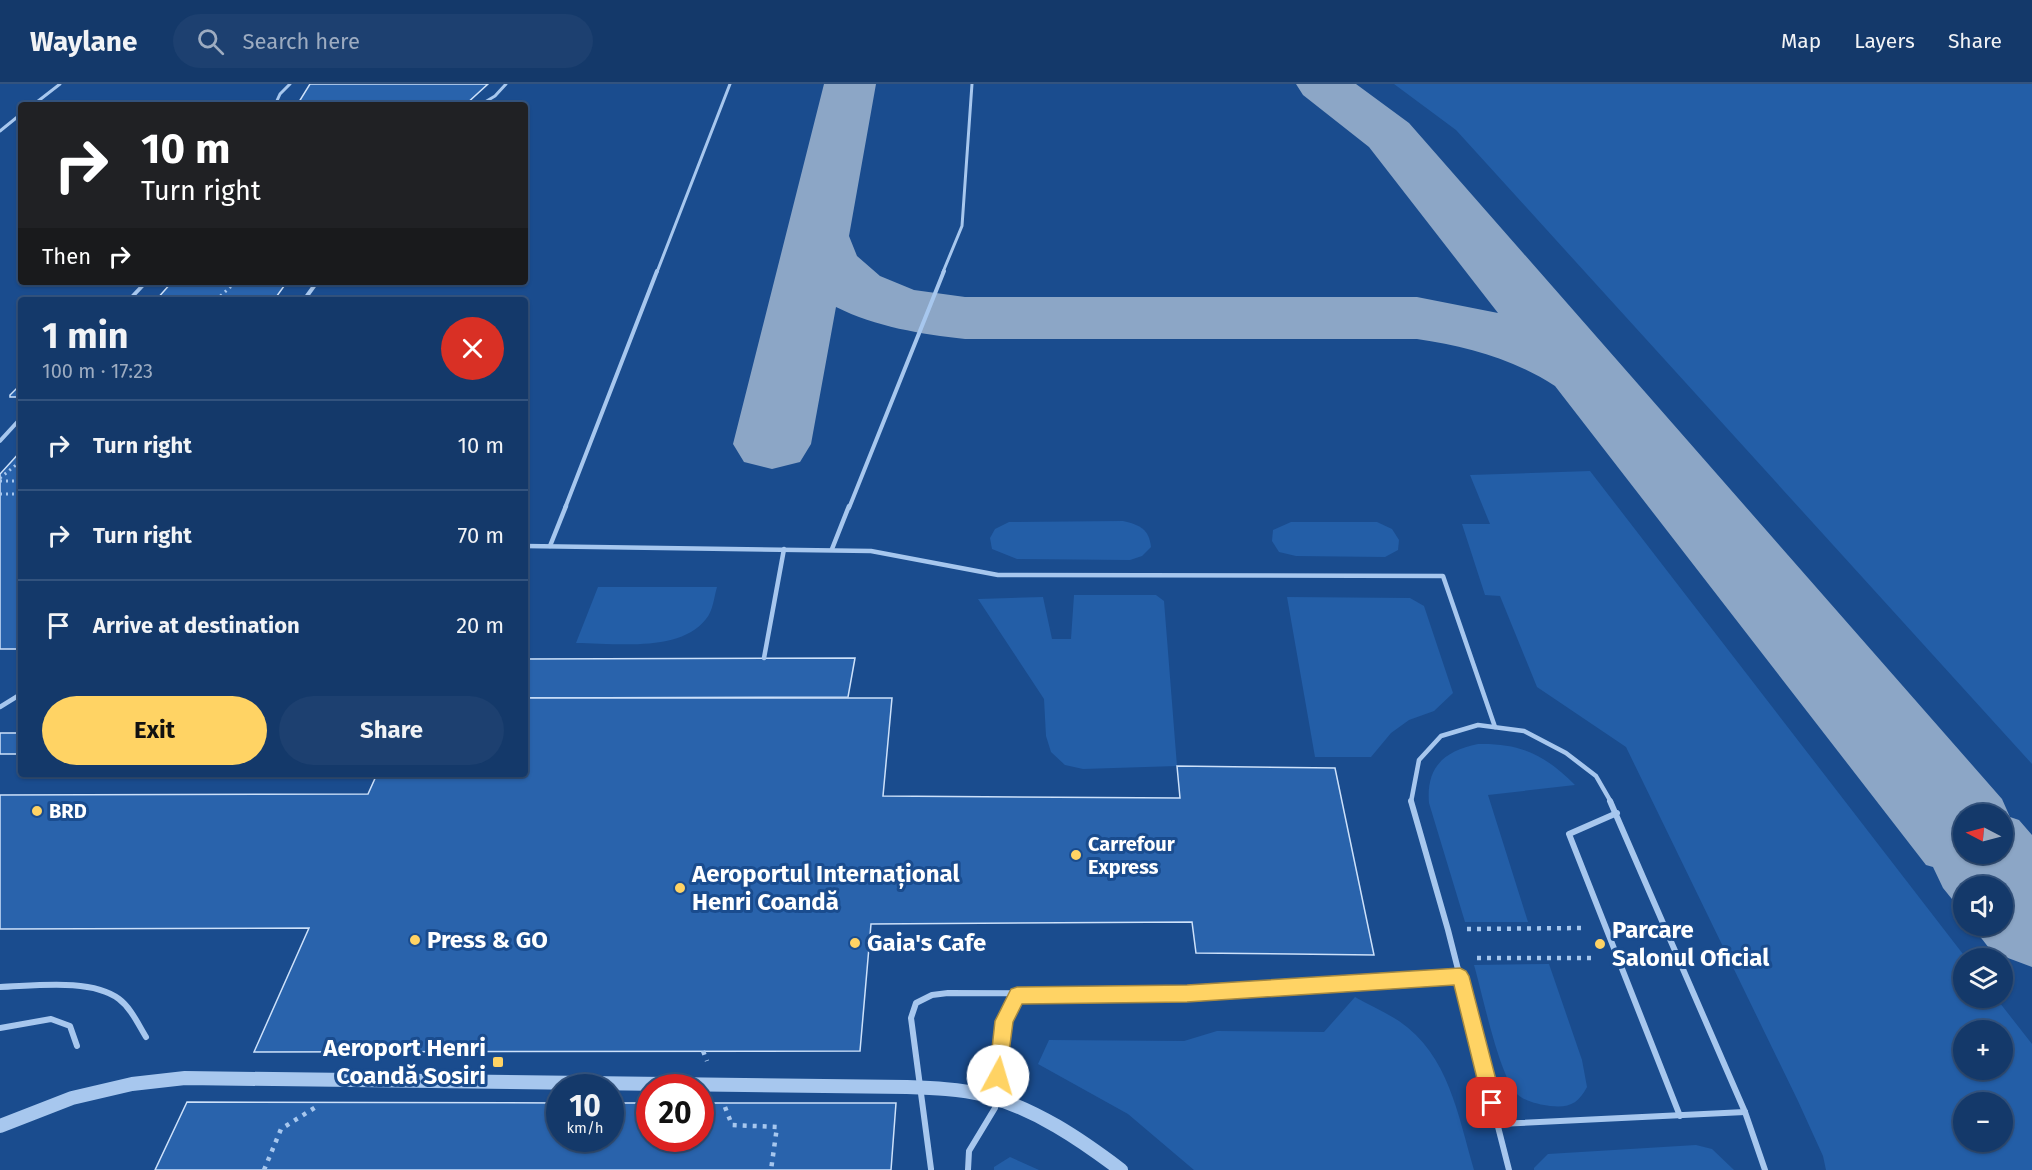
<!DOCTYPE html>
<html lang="en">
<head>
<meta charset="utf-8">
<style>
  :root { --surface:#14396a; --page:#1d4070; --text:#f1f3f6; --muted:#9dacc1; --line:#33537e; --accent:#ffd364 }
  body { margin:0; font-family:"Fira Sans",sans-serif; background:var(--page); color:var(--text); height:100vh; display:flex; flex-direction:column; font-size:22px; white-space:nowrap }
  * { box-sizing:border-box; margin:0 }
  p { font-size:20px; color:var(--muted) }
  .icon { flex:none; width:33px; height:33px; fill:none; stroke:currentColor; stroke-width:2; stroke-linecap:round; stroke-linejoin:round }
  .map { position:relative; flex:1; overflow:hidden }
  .details { position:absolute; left:18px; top:213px; width:510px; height:480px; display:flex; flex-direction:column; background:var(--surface); border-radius:6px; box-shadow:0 2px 4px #0004,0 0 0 2px var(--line) }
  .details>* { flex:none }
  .hud { position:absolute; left:18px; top:18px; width:510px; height:183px; border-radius:6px; box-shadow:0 2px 4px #0004,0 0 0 2px var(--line); background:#202124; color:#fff; overflow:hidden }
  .needle { width:39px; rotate:276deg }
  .tools { position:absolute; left:1953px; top:720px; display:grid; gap:12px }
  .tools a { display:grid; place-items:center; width:60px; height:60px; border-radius:50%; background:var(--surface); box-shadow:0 2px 4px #0004,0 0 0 2px var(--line); font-size:30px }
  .speed { position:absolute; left:546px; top:990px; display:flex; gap:12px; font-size:30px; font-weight:700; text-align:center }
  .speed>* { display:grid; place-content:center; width:78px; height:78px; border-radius:50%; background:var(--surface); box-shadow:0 2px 4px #0004,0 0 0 2px var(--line); line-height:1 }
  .speed small { font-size:15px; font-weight:400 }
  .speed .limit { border:9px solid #d22; background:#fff; color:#111 }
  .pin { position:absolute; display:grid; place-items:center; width:51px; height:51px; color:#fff; margin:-26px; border-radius:12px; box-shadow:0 3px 9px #0006 }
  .me { position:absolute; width:66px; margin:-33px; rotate:6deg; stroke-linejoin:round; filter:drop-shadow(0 0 4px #0008) }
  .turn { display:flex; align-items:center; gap:21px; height:126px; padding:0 24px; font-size:27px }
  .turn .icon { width:78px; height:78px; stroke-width:2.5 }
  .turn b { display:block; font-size:42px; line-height:51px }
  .then { display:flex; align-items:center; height:57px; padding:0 24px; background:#0003; gap:12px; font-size:22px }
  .round { display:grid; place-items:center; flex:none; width:63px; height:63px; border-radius:32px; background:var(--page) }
  .summary { display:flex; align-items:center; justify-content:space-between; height:102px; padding:0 24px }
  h1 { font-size:36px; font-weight:700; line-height:45px }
  .cta { display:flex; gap:12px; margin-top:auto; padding:12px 24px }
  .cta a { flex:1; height:69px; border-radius:36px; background:var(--accent); color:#111; font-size:24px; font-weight:700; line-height:69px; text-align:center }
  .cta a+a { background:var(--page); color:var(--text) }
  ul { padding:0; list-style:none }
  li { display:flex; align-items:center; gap:18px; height:90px; padding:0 24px; border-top:2px solid var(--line) }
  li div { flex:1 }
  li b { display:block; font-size:22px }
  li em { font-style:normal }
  header { display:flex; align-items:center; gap:36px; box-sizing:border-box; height:84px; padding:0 30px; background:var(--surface); border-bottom:2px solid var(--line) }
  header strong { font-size:28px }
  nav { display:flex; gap:33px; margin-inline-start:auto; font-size:21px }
  .search { width:420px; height:54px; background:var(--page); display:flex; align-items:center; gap:15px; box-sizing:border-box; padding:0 21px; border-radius:33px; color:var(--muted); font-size:22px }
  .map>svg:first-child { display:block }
</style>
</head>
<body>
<header>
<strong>Waylane</strong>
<div class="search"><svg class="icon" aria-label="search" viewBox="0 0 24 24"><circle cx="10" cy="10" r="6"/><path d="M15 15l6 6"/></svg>Search here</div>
<nav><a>Map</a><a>Layers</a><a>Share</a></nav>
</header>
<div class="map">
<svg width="2032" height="1086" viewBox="0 0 2032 1086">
  <rect width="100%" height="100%" fill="#1a4c8e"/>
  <g fill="#235ea7" fill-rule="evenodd">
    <path d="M 1394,0 L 2032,0 L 2032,680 L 1456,46 Z"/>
    <path d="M 1590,387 L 1966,874 L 1964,874 L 1964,914 L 1996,914 L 2032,960 L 2032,1086 L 1826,1086 L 1823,1072 L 1798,1017 L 1626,663 L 1537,603 L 1500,512 L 1485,511 L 1462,440 L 1490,440 L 1470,391 ZM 1964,946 L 2002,946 L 2002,986 L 1964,986 ZM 2002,1018 L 2002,1058 L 1964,1058 L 1964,1018 Z"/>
    <path d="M 1123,437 C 1140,441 1149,445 1151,463 L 1142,472 L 1130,476 L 1017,475 L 992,465 L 990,454 L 995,445 L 1009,438 Z"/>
    <path d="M 1291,438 L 1377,438 L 1392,445 L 1399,456 L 1398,466 L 1385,473 L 1296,472 L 1279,468 L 1272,457 L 1273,446 Z"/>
    <path d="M 598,503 L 717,503 C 714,513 713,527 706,535 C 680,569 614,559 576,559 Z"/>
    <path d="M 1074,511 L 1156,511 L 1164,517 L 1177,682 L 1083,685 L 1065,681 L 1051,668 L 1046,652 L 1044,615 L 978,515 L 1043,513 L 1052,555 L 1071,555 Z"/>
    <path d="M 1287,513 L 1410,514 L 1424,522 L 1453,609 L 1434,627 L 1409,636 L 1391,649 L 1371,673 L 1315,673 Z"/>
    <path d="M 1478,660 C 1521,659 1545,671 1575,701 L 1488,711 L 1528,838 L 1465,838 L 1429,719 C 1426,683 1444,667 1478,660 Z"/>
    <path d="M 1549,880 L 1582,976 L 1587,1003 C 1578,1020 1569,1024 1550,1022 C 1540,1021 1523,1017 1516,1009 C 1498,987 1483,912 1474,881 Z"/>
    <path d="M 1355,913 C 1369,921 1385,928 1399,937 C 1449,971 1458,1032 1474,1086 L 1194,1086 L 1128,1030 L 1038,980 L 1049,956 L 1184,957 L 1217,947 L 1324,948 Z"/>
    <path d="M 1696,1061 L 1712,1065 L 1734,1086 L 1534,1086 L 1534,1084 L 1548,1070 Z"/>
    <path d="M 1010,1073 L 1039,1086 L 994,1086 L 994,1083 Z"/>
  </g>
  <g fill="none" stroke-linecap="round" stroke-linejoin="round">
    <path fill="#8ca6c6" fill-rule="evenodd" d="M 824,0 L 876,0 L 849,152 L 857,172 L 880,192 L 914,206 L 965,213 L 1417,213 L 1498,229 L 1369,63 L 1303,11 L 1296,0 L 1356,0 L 1409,39 L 2002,715 L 2010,733 L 2019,736 L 2032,751 L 2032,883 L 1992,868 L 1972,842 L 2002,842 L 2002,802 L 1964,802 L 1964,830 L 1943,804 L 1933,783 L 1926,781 L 1555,302 C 1514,275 1465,262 1417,255 L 965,255 C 921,250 876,243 836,223 L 811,360 L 800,378 L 772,385 L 744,378 L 733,360 ZM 1964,730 L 2002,730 L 2002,770 L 1964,770 Z"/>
  </g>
  <g fill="#2963ac" stroke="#cde1fa" stroke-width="1.5">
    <path d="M 310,0 L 488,0 L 465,21 L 297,21 Z"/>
    <path d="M 172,198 L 287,198 L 274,216 L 156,216 Z"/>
    <path d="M 21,300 L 21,313 L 10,313 L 10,311 Z"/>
    <path d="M 21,367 L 21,565 L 0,565 L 0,390 Z"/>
    <path d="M 855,574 L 848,613 L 525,614 L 525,575 Z"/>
    <path d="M 525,614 L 892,614 L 883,712 L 1180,714 L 1177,682 L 1335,684 L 1374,871 L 1196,869 L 1192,838 L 871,840 L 860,967 L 254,968 L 309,844 L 0,845 L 0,711 L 368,710 L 377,690 L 525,690 Z"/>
    <rect x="0" y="649" width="21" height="21"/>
    <path d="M 187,1018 L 560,1019 L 560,1054 L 610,1054 L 610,1019 L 650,1019 L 650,1054 L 700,1054 L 700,1019 L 896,1019 L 891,1086 L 155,1086 Z"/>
  </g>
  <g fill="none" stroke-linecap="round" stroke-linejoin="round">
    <path stroke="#a7c7ee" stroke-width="2" stroke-dasharray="2 3" stroke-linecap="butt" d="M 386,21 L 388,18"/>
    <g stroke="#a7c7ee" stroke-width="3" stroke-dasharray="2 4" stroke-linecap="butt">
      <path d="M 216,216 L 236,198"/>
      <path d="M 0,394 L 21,377"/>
      <path d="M 0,397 L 21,397"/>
      <path d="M 0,410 L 21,410"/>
    </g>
    <g stroke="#a7c7ee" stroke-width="4.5" stroke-dasharray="4 6" stroke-linecap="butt">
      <path d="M 1467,845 L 1585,844"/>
      <path d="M 1477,874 L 1595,874"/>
      <path d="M 703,967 L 707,977"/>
      <path d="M 392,972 L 399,967"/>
      <path d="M 725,1023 L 732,1041 L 777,1043 L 771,1086"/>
      <path d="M 264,1086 L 281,1045 L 319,1021"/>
    </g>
    <g stroke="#a7c7ee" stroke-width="3">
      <path d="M 33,21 L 60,0"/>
      <path d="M 275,21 L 280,10 L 290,0"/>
      <path d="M 480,21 L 495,12 L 506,0"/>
      <path d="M 0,47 L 21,30"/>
      <path d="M 657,188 L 730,0"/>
      <path d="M 943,188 L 962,142 L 972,0"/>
    </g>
    <g stroke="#a7c7ee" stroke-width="4">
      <path d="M 129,216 L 146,198"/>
      <path d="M 304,216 L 317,198"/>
      <path d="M 0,357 L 21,334"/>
      <path d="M 565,424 L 657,187"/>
      <path d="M 849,424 L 944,187"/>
    </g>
    <g stroke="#a7c7ee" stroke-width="4.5">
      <path d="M 525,462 L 871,467 L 998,491 L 1443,492 L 1495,643"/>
      <path d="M 550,462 L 566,422"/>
      <path d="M 832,465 L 849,422"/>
      <path d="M 764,574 L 784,465"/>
      <path d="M 0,623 L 21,610"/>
      <path d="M 1411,718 L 1419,676 L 1441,652 L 1478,641 L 1524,647 L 1566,669 L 1596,692 L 1611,718"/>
    </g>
    <g stroke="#a7c7ee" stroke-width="6">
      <path d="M 1411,717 L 1448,846 L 1509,1086"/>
      <path d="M 1610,717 L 1745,1028 L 1765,1086"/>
      <path d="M 1617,729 L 1569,750 L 1680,1032"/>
      <path d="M 0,903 C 34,902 91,894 119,915 C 131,924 138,940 146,953"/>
      <path d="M 0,944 L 51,935 L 70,942 L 77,962"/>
      <path d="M 1498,1040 L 1745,1028"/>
      <path d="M 931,1085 L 911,934 L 916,919 L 932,911 L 948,909 L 1172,910 L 1460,893"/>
      <path d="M 968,1086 L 969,1067 L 995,1024 L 1004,937 L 1017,911"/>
    </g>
    <path stroke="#a7c7ee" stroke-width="14" d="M 0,1042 L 72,1014 L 132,1000 L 185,994 L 907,1003 C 933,1004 959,1005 985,1011 C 1036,1025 1080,1055 1121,1086"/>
  </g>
  <path fill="#ffd364" stroke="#a68941" stroke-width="1.5" d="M 1460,884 L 1466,887 L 1469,892 L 1502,1019 L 1499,1026 L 1492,1029 L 1486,1026 L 1483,1019 L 1454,901 L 1187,918 L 1022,920 L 1013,938 L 1005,999 L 998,1001 L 992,999 L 989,992 L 995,937 L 1011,905 L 1017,903 L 1187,901 Z"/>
  <g fill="#ffd364" stroke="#1a4c8e" stroke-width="2">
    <circle cx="37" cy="727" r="6"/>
    <circle cx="1076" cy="771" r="6"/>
    <circle cx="680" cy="804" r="6"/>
    <circle cx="415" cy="856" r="6"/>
    <circle cx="855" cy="859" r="6"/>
    <circle cx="1600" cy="860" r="6"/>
    <rect x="492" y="972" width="12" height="12" rx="3"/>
  </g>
  <g text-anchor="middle" stroke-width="6" stroke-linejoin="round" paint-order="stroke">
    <g font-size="20" font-weight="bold" fill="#fff" stroke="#1a4c8e" text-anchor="start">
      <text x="49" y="734">BRD</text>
      <text x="1088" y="767">Carrefour<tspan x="1088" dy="23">Express</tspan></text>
    </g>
    <g font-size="24" font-weight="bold" fill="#fff" stroke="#1a4c8e" text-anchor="start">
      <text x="692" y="798">Aeroportul Internațional<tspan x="692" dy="28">Henri Coandă</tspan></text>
      <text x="1612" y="854">Parcare<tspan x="1612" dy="28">Salonul Oficial</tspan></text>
      <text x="427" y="864">Press &amp; GO</text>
      <text x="867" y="867">Gaia's Cafe</text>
      <text x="486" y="972" text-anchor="end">Aeroport Henri<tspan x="486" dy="28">Coandă Sosiri</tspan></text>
    </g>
  </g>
</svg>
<div class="tools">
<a><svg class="needle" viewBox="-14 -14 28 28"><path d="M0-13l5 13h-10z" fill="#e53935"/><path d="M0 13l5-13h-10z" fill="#9dacc1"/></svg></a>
<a><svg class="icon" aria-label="sound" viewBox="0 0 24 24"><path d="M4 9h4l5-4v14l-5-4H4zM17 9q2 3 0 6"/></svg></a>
<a><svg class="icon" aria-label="layers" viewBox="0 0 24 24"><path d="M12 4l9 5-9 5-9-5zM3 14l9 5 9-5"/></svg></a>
<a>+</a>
<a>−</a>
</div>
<div class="speed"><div>10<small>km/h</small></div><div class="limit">20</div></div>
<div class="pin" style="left:1492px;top:1019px;background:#d93025"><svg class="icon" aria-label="arrive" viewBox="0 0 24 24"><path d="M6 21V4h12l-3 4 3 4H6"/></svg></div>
<svg class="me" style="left:998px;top:992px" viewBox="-20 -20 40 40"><circle r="19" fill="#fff"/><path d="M0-13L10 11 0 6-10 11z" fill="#ffd364"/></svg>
<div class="hud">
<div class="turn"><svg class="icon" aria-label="right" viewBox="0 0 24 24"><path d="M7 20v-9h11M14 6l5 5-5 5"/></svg><div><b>10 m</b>Turn right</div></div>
<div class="then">Then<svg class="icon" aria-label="right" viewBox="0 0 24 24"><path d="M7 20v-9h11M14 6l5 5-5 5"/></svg></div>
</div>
<section class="details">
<div class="summary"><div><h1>1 min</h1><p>100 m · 17:23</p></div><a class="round" style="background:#d93025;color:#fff"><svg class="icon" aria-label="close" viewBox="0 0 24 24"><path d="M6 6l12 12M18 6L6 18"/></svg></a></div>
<ul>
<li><svg class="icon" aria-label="right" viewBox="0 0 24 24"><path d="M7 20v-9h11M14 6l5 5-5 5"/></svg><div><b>Turn right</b></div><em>10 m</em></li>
<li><svg class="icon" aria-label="right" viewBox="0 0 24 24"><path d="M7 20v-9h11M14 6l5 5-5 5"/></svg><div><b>Turn right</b></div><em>70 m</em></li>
<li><svg class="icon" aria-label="arrive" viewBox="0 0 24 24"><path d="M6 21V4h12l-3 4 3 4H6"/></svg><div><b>Arrive at destination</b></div><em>20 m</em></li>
</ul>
<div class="cta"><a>Exit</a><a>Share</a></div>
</section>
</div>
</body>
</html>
